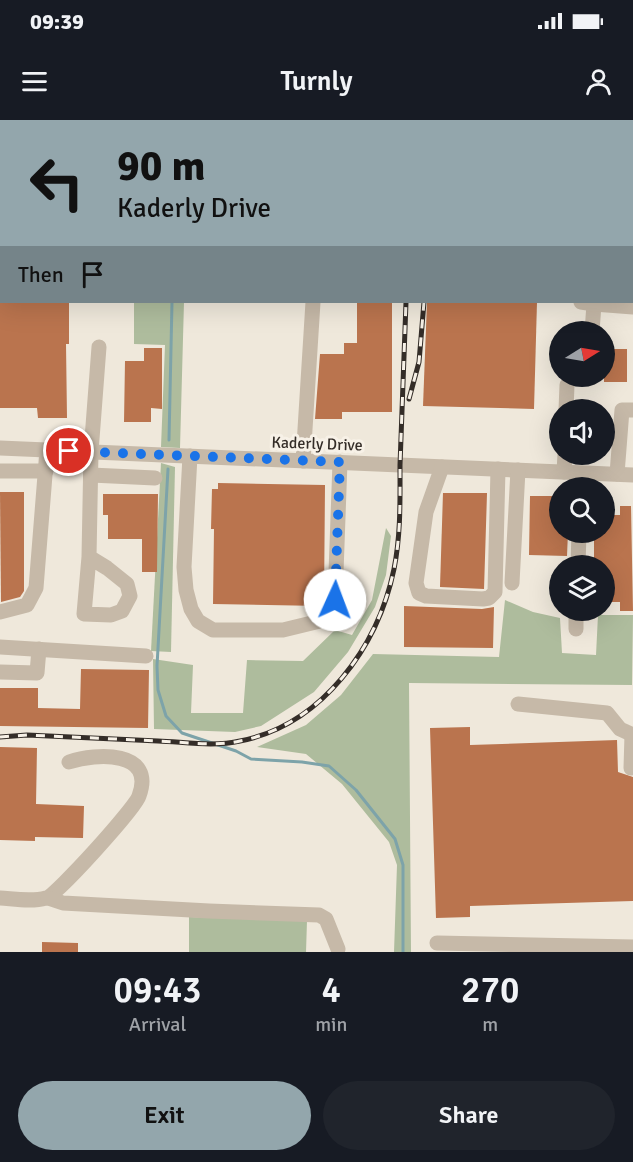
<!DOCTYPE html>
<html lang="en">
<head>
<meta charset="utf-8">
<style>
  :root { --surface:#171b24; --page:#20242c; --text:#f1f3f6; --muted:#9ea1a6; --accent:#93a6ac }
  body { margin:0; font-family:Signika,sans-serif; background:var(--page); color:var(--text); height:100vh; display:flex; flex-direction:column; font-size:22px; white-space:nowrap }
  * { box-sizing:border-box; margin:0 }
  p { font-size:20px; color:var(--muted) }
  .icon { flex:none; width:33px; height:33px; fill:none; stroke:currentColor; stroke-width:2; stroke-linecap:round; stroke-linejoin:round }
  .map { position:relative; height:832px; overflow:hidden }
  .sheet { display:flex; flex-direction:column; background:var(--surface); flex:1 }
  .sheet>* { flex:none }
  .banner { position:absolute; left:0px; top:0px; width:633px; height:183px; box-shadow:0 6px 24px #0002; background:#93a6ac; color:#111; overflow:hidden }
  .needle { width:39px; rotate:79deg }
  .buttons { position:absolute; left:549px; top:201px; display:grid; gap:12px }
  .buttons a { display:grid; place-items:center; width:66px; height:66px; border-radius:50%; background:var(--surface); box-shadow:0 6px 24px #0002; font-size:30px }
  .pin { position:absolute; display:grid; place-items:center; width:51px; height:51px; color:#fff; margin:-26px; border:3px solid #fff; border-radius:50%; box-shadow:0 2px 6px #0007 }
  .me { position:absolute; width:66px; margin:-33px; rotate:2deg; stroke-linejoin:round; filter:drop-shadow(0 0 4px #0008) }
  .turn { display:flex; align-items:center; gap:21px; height:126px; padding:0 18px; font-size:27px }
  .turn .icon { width:78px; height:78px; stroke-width:2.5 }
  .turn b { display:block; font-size:42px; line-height:51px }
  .then { display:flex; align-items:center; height:57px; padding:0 18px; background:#0003; gap:12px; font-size:22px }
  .eta { display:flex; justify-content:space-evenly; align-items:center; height:102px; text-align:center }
  .eta b { font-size:36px; font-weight:600; line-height:42px }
  .button { display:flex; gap:12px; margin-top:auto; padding:12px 18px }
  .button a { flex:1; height:69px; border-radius:36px; background:var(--accent); color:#111; font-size:24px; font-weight:600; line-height:69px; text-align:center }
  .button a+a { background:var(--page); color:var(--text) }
  .status { display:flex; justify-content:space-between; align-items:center; height:42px; padding:0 30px; background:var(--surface); direction:ltr }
  .status svg { height:16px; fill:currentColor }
  header { display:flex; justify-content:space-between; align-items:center; height:78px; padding:0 18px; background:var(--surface); font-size:27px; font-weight:600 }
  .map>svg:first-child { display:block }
</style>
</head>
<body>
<div class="status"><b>09:39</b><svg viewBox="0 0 49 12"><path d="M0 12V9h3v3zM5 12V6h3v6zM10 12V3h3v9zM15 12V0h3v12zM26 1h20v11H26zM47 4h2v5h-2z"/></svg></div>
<header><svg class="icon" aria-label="menu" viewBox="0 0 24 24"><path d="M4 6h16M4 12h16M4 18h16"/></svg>Turnly<svg class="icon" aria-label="person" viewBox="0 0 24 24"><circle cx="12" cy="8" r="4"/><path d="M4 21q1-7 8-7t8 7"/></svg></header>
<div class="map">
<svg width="633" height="832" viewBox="0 0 633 832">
  <rect width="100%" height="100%" fill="#efe8db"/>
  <g fill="#aebc9d">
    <path d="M 134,182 L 184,182 L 180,328 L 161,327 L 165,225 L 134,224 Z"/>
    <path d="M 161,343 L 175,347 L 171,532 L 151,531 Z"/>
    <path d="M 386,408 L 391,416 L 386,455 L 375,487 L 348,532 L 314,572 L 261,606 L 235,612 L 154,609 L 153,539 L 193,545 L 191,593 L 243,593 L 247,540 L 303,541 L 335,510 L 352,515 L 372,480 Z"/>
    <path d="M 505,480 L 533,492 L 560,498 L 562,533 L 596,535 L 598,495 L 633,495 L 632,565 L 409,563 L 411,832 L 394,832 L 397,745 L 389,722 L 342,664 L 306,634 L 257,627 L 306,605 L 341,575 L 373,534 L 499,537 Z"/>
    <path d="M 189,797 L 307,801 L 306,832 L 189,832 Z"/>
  </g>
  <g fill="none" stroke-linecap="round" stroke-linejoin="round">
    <g stroke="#7da3a9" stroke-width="3">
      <path d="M 0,84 L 2,85"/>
      <path d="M 169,320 L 172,182"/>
      <path d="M 168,349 L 157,546 L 158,570 L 166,596 L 182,613 L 236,631 L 251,639 L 302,642 L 329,646 L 356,670 L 395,719 L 403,745 L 403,832"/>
    </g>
  </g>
  <g fill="#ba744e">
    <path d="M 0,182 L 69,182 L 69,224 L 66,224 L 67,298 L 38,298 L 37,288 L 0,288 Z"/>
    <path d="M 357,182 L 392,182 L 392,292 L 342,292 L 342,299 L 315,299 L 320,234 L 344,234 L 344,223 L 357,223 Z"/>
    <path d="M 427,182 L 537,182 L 534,289 L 423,286 Z"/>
    <path d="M 144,228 L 162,228 L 162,289 L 151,288 L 151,302 L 124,302 L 125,241 L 144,241 Z"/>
    <rect x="604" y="229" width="23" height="33"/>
    <path d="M 218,363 L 325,365 L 324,481 L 321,486 L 213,484 L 214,409 L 211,409 L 212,369 L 218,369 Z"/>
    <path d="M 0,372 L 24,372 L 24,471 L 20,477 L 1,482 Z"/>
    <path d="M 443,373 L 487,373 L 484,469 L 440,467 Z"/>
    <path d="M 103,374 L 158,374 L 157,452 L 142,452 L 142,419 L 108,419 L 108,395 L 103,395 Z"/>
    <path d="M 530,376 L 560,376 L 560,412 L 568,412 L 567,436 L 529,435 Z"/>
    <path d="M 620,386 L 631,386 L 633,491 L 620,491 L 620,482 L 604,482 L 604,446 L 594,446 L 594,412 L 604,412 L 604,395 L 620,395 Z"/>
    <path d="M 404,486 L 482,489 L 494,487 L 493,528 L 404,527 Z"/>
    <path d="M 81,549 L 149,550 L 148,608 L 0,606 L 0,568 L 38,568 L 38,588 L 80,589 Z"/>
    <path d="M 470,607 L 470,625 L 617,620 L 618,652 L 633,657 L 633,781 L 470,786 L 470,797 L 436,798 L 430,608 Z"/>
    <path d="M 0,627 L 37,628 L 36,684 L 84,686 L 83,718 L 35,717 L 35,721 L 0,720 Z"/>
    <path d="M 42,822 L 78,823 L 78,832 L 42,832 Z"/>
  </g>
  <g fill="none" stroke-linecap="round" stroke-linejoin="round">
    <g stroke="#c6b9a8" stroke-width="15">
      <path d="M 51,2 L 51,0"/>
      <path d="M 348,2 L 348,0"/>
      <path d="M 584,2 L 584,0"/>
      <path d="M 581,182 L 594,184 L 592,212"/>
      <path d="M 594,184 L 633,187"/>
      <path d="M 566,290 L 567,265"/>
      <path d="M 0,328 L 633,355"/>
      <path d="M 190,336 L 184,447 L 186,470 L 191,489 L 198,501 L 213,510 L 283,510 L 320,501 L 329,493 L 335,480 L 340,342"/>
      <path d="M 303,341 L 313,182"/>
      <path d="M 442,347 L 426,392 L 416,463 L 419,473 L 426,476 L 483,479 L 489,478 L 495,472 L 498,349"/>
      <path d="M 0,351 L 46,351"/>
      <path d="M 564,352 L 565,334"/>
      <path d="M 617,354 L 622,290 L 633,290"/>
      <path d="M 91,355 L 155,358"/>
      <path d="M 89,437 L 84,494 L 111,495 L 122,491 L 130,476 L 127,464 L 107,448 L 89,437 L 91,332 L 99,227"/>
      <path d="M 578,446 L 579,412"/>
      <path d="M 512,463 L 518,350"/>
      <path d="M 0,492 L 27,485 L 36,468 L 47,330"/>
      <path d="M 576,509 L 576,490"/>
      <path d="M 0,527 L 146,536"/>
      <path d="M 0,552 L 37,553 L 39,529"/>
      <path d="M 518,584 L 607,593 L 620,609 L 633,615"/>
      <path d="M 631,648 L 632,615"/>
      <path d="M 0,778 C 15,779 32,782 46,778 C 56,776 136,687 139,676 C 156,630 96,633 69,642"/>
      <path d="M 48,778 L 63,783 L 209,791 L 319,795 L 326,799 L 338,829"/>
      <path d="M 437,823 L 633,827"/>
    </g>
    <defs>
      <g id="rail">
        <path d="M 413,2 L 413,0"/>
        <path d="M 409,279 L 419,242 L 424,182"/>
        <path d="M 0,617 L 27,615 C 71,617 115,619 158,621 C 185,622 214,627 240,621 C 322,605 378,527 394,449 C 401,414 400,379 400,345 C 402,290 404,236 406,182"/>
      </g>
    </defs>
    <use href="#rail" stroke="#342d28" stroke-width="5"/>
    <use href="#rail" stroke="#f7f1e7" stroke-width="3" stroke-dasharray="9" stroke-linecap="butt"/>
  </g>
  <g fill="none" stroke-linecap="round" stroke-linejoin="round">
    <path stroke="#1a73e8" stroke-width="10" stroke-dasharray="0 18" d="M 69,331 L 340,342 L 335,480"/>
  </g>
  <g text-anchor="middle" stroke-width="6" stroke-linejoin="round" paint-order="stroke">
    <g font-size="16" fill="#342d28" stroke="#f7f1e7">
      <text transform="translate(317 323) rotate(2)" y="6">Kaderly Drive</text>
    </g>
  </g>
</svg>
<div class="buttons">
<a><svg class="needle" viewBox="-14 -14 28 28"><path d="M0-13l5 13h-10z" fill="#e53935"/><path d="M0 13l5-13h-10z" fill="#9ea1a6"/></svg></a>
<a><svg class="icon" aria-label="sound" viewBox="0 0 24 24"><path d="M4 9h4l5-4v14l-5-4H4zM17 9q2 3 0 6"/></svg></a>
<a><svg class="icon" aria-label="search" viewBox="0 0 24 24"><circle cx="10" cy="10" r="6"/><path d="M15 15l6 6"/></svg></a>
<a><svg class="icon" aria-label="layers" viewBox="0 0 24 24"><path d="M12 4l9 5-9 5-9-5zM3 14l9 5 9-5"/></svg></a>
</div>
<div class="pin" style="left:69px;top:331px;background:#d93025"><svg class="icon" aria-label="arrive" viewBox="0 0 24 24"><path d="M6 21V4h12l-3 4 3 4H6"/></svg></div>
<svg class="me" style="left:335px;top:480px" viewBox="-20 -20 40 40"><circle r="19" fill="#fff"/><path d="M0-13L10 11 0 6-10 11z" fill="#1a73e8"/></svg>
<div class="banner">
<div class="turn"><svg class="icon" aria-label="left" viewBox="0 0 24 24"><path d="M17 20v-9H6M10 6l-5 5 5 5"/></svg><div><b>90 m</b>Kaderly Drive</div></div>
<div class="then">Then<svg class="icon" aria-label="arrive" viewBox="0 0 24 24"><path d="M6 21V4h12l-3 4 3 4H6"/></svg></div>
</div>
</div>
<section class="sheet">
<div class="eta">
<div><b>09:43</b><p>Arrival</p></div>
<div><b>4</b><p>min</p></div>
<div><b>270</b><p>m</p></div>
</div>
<div class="button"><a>Exit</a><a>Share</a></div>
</section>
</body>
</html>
